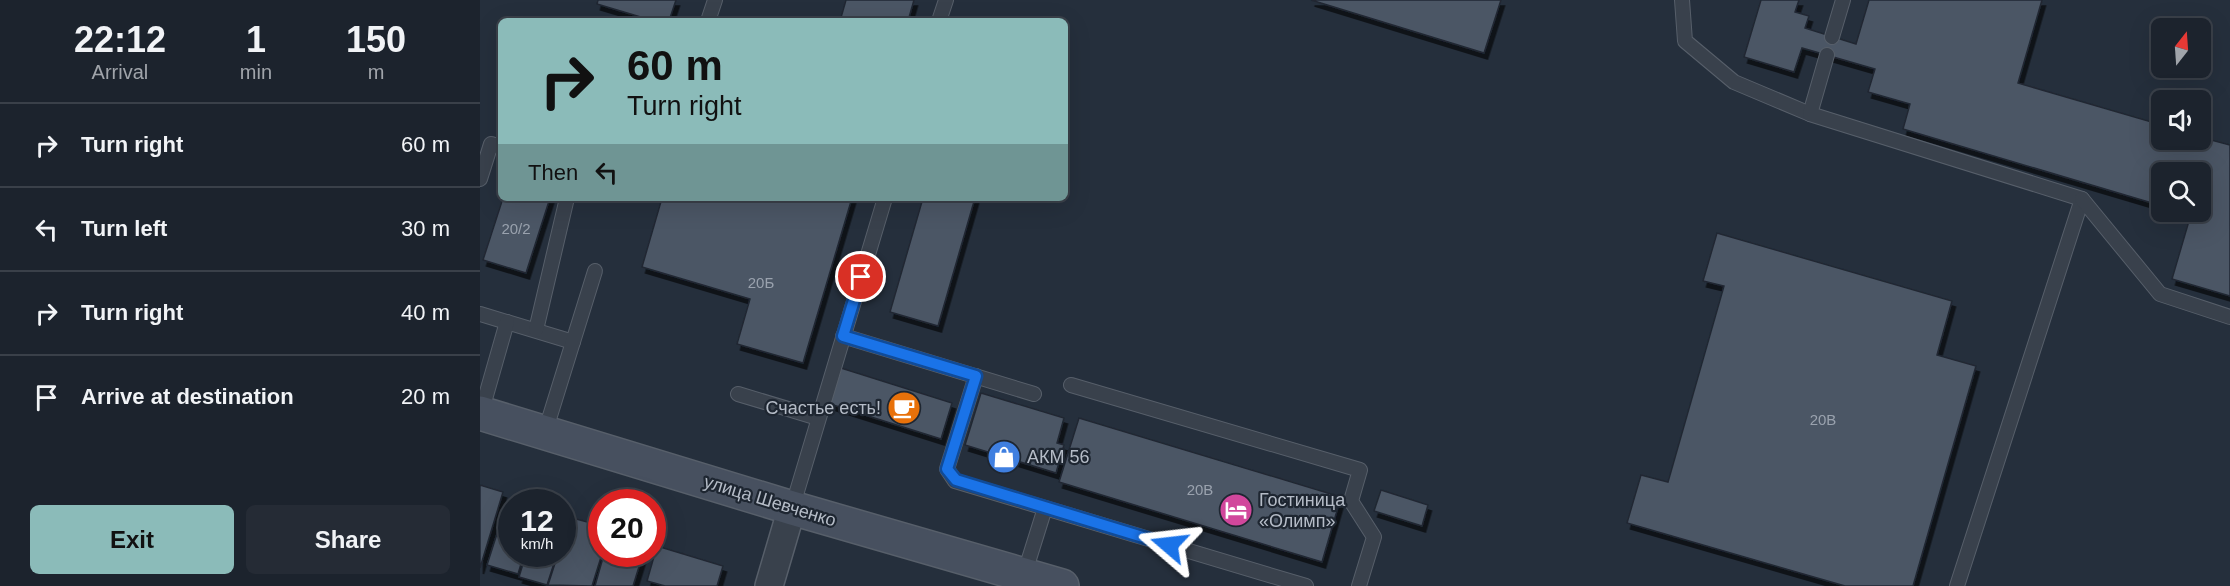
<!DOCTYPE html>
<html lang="en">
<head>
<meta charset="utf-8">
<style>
  :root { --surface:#1c232d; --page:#252b35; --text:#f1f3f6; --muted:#a0a4aa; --line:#3a4049; --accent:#8bbbb9 }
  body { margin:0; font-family:Arial,sans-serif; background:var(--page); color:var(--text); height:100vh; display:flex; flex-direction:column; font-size:22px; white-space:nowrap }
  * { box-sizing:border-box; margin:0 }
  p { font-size:20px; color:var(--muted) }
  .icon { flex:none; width:33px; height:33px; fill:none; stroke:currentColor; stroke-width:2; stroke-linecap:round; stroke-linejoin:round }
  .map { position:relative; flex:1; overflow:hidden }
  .sheet { display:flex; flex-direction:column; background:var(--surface); width:480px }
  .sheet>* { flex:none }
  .guide { position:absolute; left:18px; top:18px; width:570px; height:183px; border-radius:9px; box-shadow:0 6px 24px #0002,0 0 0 2px var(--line); background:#8bbbb9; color:#111; overflow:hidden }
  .needle { width:39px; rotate:17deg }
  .fabs { position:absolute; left:1671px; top:18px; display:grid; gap:12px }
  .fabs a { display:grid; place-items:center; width:60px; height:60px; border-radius:9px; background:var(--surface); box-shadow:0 6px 24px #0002,0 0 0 2px var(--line); font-size:30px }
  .speed { position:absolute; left:18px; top:489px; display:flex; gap:12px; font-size:30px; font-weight:700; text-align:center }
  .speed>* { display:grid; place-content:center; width:78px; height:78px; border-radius:50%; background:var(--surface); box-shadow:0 6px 24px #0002,0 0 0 2px var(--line); line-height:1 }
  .speed small { font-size:15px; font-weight:400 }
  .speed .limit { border:9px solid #d22; background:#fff; color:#111 }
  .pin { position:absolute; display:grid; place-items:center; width:51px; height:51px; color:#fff; margin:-26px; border:3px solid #fff; border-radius:50%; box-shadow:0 2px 6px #0007 }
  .me { position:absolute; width:66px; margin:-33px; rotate:287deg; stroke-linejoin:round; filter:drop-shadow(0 0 4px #0008) }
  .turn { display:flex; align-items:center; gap:21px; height:126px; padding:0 30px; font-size:27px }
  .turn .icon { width:78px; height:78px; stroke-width:2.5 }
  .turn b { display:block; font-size:42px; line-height:51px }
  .then { display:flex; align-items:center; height:57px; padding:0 30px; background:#0003; gap:12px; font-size:22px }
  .eta { display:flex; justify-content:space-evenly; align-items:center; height:102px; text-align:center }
  .eta b { font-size:36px; font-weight:800; line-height:42px }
  .primary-button { display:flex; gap:12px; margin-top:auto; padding:12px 30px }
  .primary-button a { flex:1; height:69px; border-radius:9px; background:var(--accent); color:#111; font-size:24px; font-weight:800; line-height:69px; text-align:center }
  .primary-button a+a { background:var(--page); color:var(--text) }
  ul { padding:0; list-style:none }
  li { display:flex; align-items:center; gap:18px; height:84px; padding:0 30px; border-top:2px solid var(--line) }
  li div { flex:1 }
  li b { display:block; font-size:22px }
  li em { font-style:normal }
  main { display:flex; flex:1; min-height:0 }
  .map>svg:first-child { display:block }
</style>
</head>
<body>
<main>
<section class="sheet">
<div class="eta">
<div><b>22:12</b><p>Arrival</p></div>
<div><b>1</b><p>min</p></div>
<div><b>150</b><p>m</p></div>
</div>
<ul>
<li><svg class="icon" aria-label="right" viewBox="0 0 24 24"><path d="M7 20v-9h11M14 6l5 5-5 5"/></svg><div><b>Turn right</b></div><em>60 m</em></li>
<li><svg class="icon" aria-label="left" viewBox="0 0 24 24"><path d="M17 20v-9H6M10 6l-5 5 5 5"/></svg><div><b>Turn left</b></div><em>30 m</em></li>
<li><svg class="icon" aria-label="right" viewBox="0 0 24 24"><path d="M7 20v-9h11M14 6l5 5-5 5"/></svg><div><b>Turn right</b></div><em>40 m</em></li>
<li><svg class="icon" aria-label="arrive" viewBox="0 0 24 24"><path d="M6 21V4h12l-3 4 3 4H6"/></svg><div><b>Arrive at destination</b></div><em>20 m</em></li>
</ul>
<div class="primary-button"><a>Exit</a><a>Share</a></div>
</section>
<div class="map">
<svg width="1750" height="586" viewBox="0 0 1750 586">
  <defs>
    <filter id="shadow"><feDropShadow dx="3.5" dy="6" stdDeviation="0" flood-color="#0009"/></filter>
  </defs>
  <rect width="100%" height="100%" fill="#252f3c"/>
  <g fill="#4b5665" stroke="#202833" stroke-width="1.5" filter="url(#shadow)">
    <path d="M 118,0 L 196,0 L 189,21 L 174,21 L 117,4 Z"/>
    <path d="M 366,0 L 434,0 L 428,21 L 360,21 Z"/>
    <path d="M 831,0 L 1021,0 L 1004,53 Z"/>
    <path d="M 1281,0 L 1319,0 L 1315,12 L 1329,16 L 1325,28 L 1376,44 L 1389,0 L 1562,0 L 1538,83 L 1682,125 L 1682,140 L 1720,140 L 1720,137 L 1750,145 L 1750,296 L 1692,279 L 1711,214 L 1701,212 L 1720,212 L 1720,172 L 1682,172 L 1682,206 L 1423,129 L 1430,104 L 1388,92 L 1395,69 L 1322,48 L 1314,72 L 1264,57 Z"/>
    <path d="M 23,198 L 70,198 L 46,273 L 3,260 Z"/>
    <path d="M 182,198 L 372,198 L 323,363 L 257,344 L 270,299 L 162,267 Z"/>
    <path d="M 443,198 L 495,198 L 458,326 L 410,312 Z"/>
    <path d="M 1237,233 L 1472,301 L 1457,355 L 1496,366 L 1433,586 L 1365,586 L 1147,523 L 1161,475 L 1188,482 L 1244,286 L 1223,281 Z"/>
    <path d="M 361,368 L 472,403 L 461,439 L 350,404 Z"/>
    <path d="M 501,393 L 584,418 L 577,443 L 584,445 L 576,473 L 485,445 Z"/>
    <path d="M 599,418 L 861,497 L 842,562 L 579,482 Z"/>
    <path d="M 0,485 L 23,492 L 0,568 Z"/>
    <path d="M 901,490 L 948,505 L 942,526 L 894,511 Z"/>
    <path d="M 82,514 L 88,516 L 82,535 Z"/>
    <path d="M 89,517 L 122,526 L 122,554 L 112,586 L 68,585 L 78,554 L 82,554 L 82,539 Z"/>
    <path d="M 22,518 L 32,521 L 32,554 L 44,554 L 38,574 L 7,565 Z"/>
    <path d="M 177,546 L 243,566 L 237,586 L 185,586 L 167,581 Z"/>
    <path d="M 46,554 L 77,554 L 67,585 L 39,577 Z"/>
    <path d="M 124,554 L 163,554 L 153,586 L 115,586 Z"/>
  </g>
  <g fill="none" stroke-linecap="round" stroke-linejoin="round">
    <defs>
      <g id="service">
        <path d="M 1202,0 L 1205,41 L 1254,82 L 1330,114"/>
        <path d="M 228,21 L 235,0"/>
        <path d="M 459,21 L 466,0"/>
        <path d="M 1352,37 L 1363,0"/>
        <path d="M 1347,55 L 1330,114 L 1602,199 L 1477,586"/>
        <path d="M 0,179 L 11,144 L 21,147"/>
        <path d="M 1602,199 L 1680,294 L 1750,317"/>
        <path d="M 0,314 L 93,342"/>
        <path d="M 56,330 L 87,198"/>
        <path d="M 363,336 L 554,394"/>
        <path d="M 496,376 L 467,469 L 475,481 L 826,586"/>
        <path d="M 591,385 L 880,470 L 871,501 L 894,537 L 879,586"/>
        <path d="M 258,394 L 338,418"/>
        <path d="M 1,413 L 27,322"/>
        <path d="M 65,432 L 115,271"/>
        <path d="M 312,508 L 405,198"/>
        <path d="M 544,575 L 565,508"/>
      </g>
      <path id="minor" d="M 289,586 L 312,508"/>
      <path id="secondary" d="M 0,413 L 312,508 L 582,586"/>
    </defs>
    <use href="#service" stroke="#575f6a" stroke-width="16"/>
    <use href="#minor" stroke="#575f6a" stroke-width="30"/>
    <use href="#secondary" stroke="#575f6a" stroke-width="36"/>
    <use href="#service" stroke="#39414c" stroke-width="14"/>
    <use href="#minor" stroke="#39414c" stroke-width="27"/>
    <use href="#secondary" stroke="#47505f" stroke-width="33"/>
  </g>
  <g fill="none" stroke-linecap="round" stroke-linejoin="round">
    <defs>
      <path id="route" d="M 381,277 L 363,336 L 496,376 L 467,469 L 476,480 L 689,545"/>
    </defs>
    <use href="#route" stroke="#114b97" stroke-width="15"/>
    <use href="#route" stroke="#1a73e8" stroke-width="10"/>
  </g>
  <defs>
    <symbol id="cafe-disc" viewBox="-11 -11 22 22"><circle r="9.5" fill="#e8710a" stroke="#1e2631"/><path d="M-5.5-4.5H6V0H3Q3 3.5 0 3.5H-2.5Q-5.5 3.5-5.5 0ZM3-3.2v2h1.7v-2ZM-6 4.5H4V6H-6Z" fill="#fff"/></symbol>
    <symbol id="shop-disc" viewBox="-11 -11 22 22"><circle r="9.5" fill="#3f7fe0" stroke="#1e2631"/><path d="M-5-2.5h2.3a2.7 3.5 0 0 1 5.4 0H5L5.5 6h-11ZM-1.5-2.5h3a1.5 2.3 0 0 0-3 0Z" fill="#fff"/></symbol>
    <symbol id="hotel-disc" viewBox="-11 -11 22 22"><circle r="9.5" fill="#d1479c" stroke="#1e2631"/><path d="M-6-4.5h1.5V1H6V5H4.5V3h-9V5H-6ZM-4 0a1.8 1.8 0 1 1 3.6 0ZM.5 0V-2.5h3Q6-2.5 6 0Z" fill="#fff"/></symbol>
  </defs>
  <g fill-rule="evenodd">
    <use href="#cafe-disc" x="405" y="389" width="38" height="38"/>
    <use href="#shop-disc" x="505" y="438" width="38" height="38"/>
    <use href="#hotel-disc" x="737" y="491" width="38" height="38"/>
  </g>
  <g text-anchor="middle" stroke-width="4.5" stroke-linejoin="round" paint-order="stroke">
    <g font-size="15" fill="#9aa2ae">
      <text x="36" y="234">20/2</text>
      <text x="281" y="288">20Б</text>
      <text x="1343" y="425">20В</text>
      <text x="720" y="495">20В</text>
    </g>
    <g font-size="18" fill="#b5bcc7" stroke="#1e2631" text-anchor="start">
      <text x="401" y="414" text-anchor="end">Счастье есть!</text>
      <text x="547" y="463">АКМ 56</text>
      <text x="779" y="506">Гостиница<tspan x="779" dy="21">«Олимп»</tspan></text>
    </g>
    <g font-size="18" fill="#b5bcc7" stroke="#1e2631">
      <text transform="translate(290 501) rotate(17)" y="6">улица Шевченко</text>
    </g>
  </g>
</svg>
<div class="fabs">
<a><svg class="needle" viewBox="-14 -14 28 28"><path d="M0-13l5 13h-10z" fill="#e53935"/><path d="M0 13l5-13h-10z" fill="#a0a4aa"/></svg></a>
<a><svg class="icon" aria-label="sound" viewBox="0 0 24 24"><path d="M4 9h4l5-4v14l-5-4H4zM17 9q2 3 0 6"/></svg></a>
<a><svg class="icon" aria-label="search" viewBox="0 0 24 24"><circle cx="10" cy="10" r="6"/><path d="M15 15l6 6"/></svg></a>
</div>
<div class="speed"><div>12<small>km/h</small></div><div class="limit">20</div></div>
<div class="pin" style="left:381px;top:277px;background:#d93025"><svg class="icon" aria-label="arrive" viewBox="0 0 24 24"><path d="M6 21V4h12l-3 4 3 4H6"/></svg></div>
<svg class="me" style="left:689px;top:545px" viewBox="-20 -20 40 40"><path d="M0-17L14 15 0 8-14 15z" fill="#1a73e8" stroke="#fff" stroke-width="4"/></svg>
<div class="guide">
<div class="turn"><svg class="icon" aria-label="right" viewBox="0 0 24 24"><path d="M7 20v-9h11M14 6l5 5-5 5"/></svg><div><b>60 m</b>Turn right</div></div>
<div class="then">Then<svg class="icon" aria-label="left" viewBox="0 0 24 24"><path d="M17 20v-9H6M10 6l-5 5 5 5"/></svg></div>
</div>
</div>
</main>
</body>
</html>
